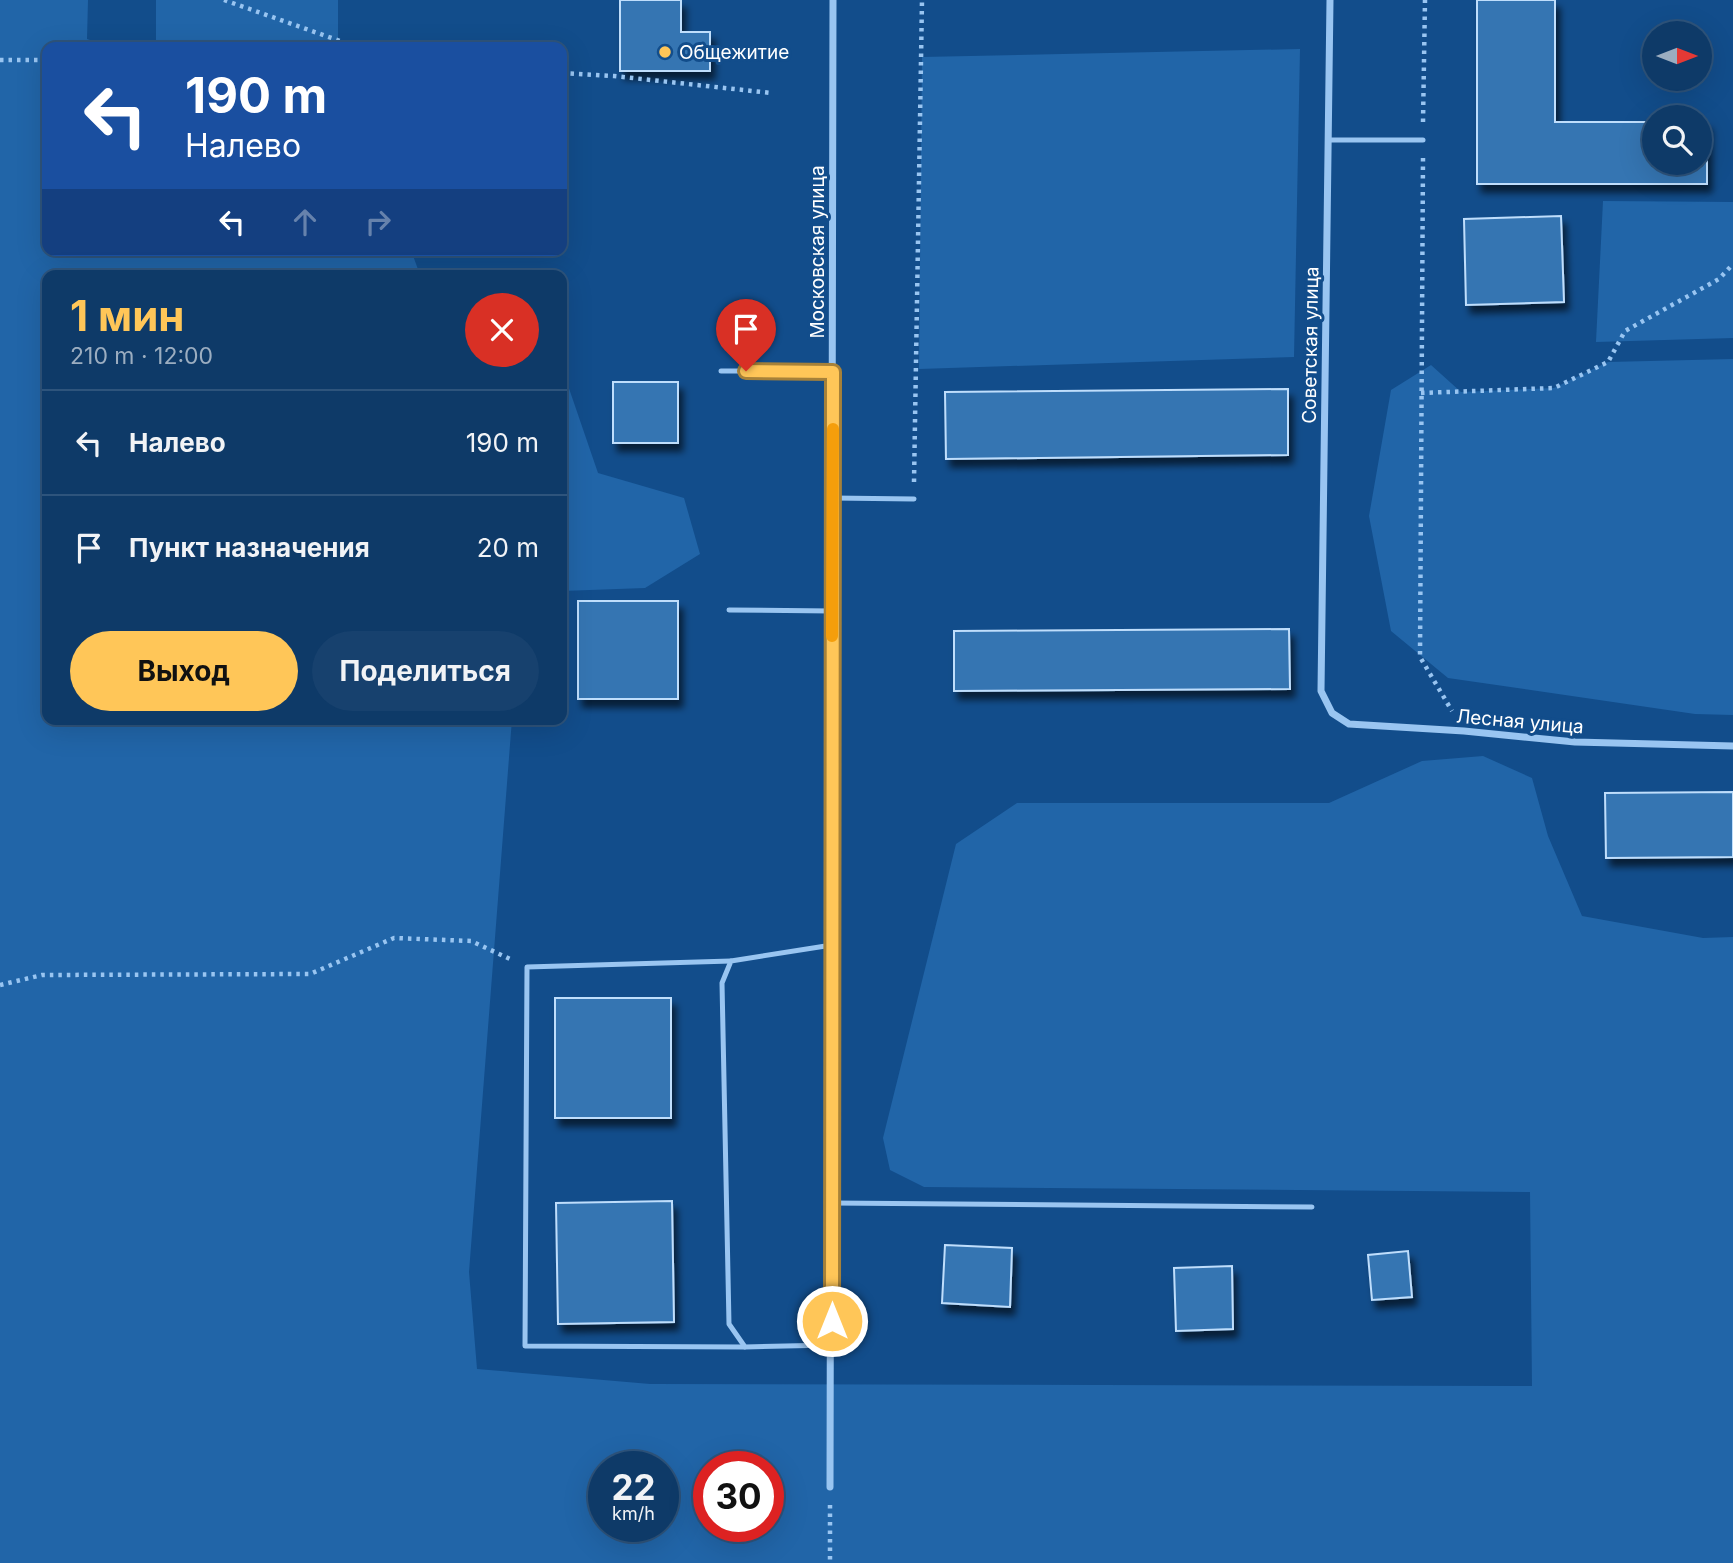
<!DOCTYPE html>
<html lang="ru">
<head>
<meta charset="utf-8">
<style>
  :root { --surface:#0e3a68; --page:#17416e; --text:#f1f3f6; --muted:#9badc0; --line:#2e547c; --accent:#ffc658 }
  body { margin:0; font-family:Inter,sans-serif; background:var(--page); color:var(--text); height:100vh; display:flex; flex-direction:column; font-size:26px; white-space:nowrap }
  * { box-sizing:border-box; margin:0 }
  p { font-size:23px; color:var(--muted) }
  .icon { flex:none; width:38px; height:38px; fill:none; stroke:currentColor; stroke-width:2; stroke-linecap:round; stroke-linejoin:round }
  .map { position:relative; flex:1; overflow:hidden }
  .drawer { position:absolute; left:42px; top:270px; width:525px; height:455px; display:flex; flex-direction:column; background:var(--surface); border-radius:14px; box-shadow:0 7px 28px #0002,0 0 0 2px var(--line) }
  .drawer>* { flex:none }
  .banner { position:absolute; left:42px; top:42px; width:525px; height:214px; border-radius:14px; box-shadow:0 7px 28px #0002,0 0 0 2px var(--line); background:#1a4fa0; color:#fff; overflow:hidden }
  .needle { width:46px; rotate:90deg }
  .tools { position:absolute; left:1642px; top:21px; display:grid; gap:14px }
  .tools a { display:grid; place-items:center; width:70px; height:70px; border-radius:50%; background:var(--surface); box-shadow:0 7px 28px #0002,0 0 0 2px var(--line); font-size:35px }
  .speed { position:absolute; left:588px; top:1451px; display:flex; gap:14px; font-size:35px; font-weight:700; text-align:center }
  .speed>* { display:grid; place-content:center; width:91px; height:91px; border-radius:50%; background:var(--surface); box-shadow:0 7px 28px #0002,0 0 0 2px var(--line); line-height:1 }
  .speed small { font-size:18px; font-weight:400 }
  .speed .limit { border:10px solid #d22; background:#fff; color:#111 }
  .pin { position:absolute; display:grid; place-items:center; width:60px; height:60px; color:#fff; margin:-72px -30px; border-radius:50% 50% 50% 0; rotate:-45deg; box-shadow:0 0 7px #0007 }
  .pin .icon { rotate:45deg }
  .me { position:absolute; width:77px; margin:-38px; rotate:0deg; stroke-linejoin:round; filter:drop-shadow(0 0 5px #0008) }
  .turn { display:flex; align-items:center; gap:24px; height:147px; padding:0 28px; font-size:32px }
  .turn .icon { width:91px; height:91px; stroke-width:2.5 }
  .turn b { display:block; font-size:49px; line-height:60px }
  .lanes { display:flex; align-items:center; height:66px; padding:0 28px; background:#0003; justify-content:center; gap:35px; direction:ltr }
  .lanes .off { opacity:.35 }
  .round { display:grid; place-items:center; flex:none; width:74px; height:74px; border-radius:37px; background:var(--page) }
  .summary { display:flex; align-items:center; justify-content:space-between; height:119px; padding:0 28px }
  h1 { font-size:42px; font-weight:700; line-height:52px; color:var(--accent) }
  .button { display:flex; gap:14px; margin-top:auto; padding:14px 28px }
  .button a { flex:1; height:80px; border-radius:42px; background:var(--accent); color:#111; font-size:28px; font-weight:700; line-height:80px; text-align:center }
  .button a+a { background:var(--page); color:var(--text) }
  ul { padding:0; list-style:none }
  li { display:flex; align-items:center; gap:21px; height:105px; padding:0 28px; border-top:2px solid var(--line) }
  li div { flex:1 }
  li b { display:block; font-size:26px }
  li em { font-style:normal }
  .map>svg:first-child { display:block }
</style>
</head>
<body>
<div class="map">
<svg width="1733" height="1563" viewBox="0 0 1733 1563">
  <defs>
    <filter id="shadow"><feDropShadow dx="4.5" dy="8" stdDeviation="3.5" flood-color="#0009"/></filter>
  </defs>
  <rect width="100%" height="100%" fill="#124d8b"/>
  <g fill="#2165a8" fill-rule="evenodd">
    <path d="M 0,0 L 88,0 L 87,39 L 110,47 L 47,47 L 47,250 L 411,250 L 420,275 L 47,275 L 47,719 L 512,719 L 469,1272 L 477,1369 L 650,1384 L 1532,1386 L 1530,1192 L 924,1187 L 890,1170 L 883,1138 L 956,844 L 1017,803 L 1329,803 L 1422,761 L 1483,756 L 1532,778 L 1548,836 L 1582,916 L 1703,938 L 1733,937 L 1733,1563 L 0,1563 ZM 604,1466 L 663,1466 L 663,1526 L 604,1526 ZM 709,1466 L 768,1466 L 768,1526 L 709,1526 Z"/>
    <rect x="156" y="0" width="182" height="47"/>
    <path d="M 1300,49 L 1294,357 L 919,369 L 922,57 Z"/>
    <path d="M 1603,201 L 1733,202 L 1733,338 L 1596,342 Z"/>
    <path d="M 1733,359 L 1733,715 L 1695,714 L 1448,678 L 1391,631 L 1369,516 L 1391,390 L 1431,365 L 1461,392 L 1554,388 L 1608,362 Z"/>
    <path d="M 562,368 L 598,473 L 684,498 L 700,554 L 645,588 L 562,591 Z"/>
  </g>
  <g fill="#3574b2" stroke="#bfdefc" stroke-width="2" filter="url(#shadow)">
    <path d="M 620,0 L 681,0 L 681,32 L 710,32 L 710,71 L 620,71 Z"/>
    <path d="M 1477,0 L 1555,0 L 1555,122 L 1654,122 L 1654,163 L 1699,163 L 1699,122 L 1707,122 L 1707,184 L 1477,184 Z"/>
    <path d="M 1561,216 L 1564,302 L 1466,305 L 1464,219 Z"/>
    <rect x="613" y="382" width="65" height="61"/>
    <path d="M 1288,389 L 1288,455 L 946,459 L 945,392 Z"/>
    <rect x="578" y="601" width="100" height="98"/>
    <path d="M 1289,629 L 1290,689 L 954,691 L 954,631 Z"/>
    <path d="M 1733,792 L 1733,857 L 1606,858 L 1605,793 Z"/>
    <rect x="555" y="998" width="116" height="120"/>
    <path d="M 672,1201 L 674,1322 L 558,1324 L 556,1203 Z"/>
    <path d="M 945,1245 L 1012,1248 L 1010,1307 L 942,1303 Z"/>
    <path d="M 1408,1251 L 1412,1297 L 1372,1300 L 1368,1255 Z"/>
    <path d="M 1232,1266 L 1233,1329 L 1176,1331 L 1174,1268 Z"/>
  </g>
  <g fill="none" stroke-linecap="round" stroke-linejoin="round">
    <g stroke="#99c5f1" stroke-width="4.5" stroke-dasharray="3.5 5" stroke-linecap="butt">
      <path d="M 224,0 L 357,47"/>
      <path d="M 0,60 L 47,60"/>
      <path d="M 562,73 L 614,76 L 771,93"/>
      <path d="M 1423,122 L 1425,0"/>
      <path d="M 1423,158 L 1420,657 L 1452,711"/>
      <path d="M 1421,393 L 1554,388 L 1608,362 L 1625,331 L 1719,279 L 1733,264"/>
      <path d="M 914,482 L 922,0"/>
      <path d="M 0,985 L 42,975 L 310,974 L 394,938 L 471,941 L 510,959"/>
      <path d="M 830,1505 L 830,1563"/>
    </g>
    <g stroke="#99c5f1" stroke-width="5">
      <path d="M 1329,140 L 1423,140"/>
      <path d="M 721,371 L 833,371"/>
      <path d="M 833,498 L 914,499"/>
      <path d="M 729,610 L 832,611"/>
      <path d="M 832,945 L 731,961 L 722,983 L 729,1324 L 745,1347 L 832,1345"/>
      <path d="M 731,961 L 527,967 L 525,1346 L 745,1347"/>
      <path d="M 832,1203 L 1312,1207"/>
    </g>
    <g stroke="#99c5f1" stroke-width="7">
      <path d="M 1330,0 L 1321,691 L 1332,713 L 1349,724 L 1464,731 L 1575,742 L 1733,746"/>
      <path d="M 830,1487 L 833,0"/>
    </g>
  </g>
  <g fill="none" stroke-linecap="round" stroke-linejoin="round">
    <defs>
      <path id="route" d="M 746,371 L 833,372 L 832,1321"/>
    </defs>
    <use href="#route" stroke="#a68139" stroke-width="18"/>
    <use href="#route" stroke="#ffc658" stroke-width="12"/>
    <path stroke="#f59e0b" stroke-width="12" d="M 832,636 L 833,429"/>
  </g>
  <circle fill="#ffc658" stroke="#124d8b" stroke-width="2.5" cx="665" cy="52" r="7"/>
  <g text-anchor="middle" stroke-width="6" stroke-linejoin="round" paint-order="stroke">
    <g font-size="19" fill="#fff" stroke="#124d8b" text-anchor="start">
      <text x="679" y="59">Общежитие</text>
    </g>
    <g font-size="19" fill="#fff" stroke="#124d8b">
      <text transform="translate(817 252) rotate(-90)" y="7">Московская улица</text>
      <text transform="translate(1310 345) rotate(-89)" y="7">Советская улица</text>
      <text transform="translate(1520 721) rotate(5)" y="7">Лесная улица</text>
    </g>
  </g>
</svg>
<div class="tools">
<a><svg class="needle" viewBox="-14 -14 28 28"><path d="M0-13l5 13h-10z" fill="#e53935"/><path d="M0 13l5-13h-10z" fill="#9badc0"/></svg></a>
<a><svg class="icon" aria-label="search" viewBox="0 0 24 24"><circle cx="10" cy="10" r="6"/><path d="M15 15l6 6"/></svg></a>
</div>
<div class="speed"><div>22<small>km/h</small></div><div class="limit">30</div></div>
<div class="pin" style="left:746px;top:371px;background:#d93025"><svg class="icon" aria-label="arrive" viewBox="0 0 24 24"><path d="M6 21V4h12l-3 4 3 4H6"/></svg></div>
<svg class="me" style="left:832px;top:1321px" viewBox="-20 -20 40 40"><circle r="17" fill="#ffc658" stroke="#fff" stroke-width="3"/><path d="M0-11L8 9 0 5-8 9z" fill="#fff"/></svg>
<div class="banner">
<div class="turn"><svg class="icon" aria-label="left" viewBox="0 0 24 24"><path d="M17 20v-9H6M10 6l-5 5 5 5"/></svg><div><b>190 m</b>Налево</div></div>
<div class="lanes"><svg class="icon" aria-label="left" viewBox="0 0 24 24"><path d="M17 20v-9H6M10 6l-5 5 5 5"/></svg><svg class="icon off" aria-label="ahead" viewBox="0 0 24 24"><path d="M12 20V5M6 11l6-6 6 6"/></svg><svg class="icon off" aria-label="right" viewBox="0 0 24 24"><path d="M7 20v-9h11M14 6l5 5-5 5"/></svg></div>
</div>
<section class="drawer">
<div class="summary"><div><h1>1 мин</h1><p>210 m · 12:00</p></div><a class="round" style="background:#d93025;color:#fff"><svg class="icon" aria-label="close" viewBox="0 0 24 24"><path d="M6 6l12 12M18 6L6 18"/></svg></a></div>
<ul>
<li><svg class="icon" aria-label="left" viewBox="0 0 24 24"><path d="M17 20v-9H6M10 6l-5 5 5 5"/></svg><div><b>Налево</b></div><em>190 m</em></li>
<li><svg class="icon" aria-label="arrive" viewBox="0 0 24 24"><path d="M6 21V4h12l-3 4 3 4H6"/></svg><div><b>Пункт назначения</b></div><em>20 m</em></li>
</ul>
<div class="button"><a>Выход</a><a>Поделиться</a></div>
</section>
</div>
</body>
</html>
